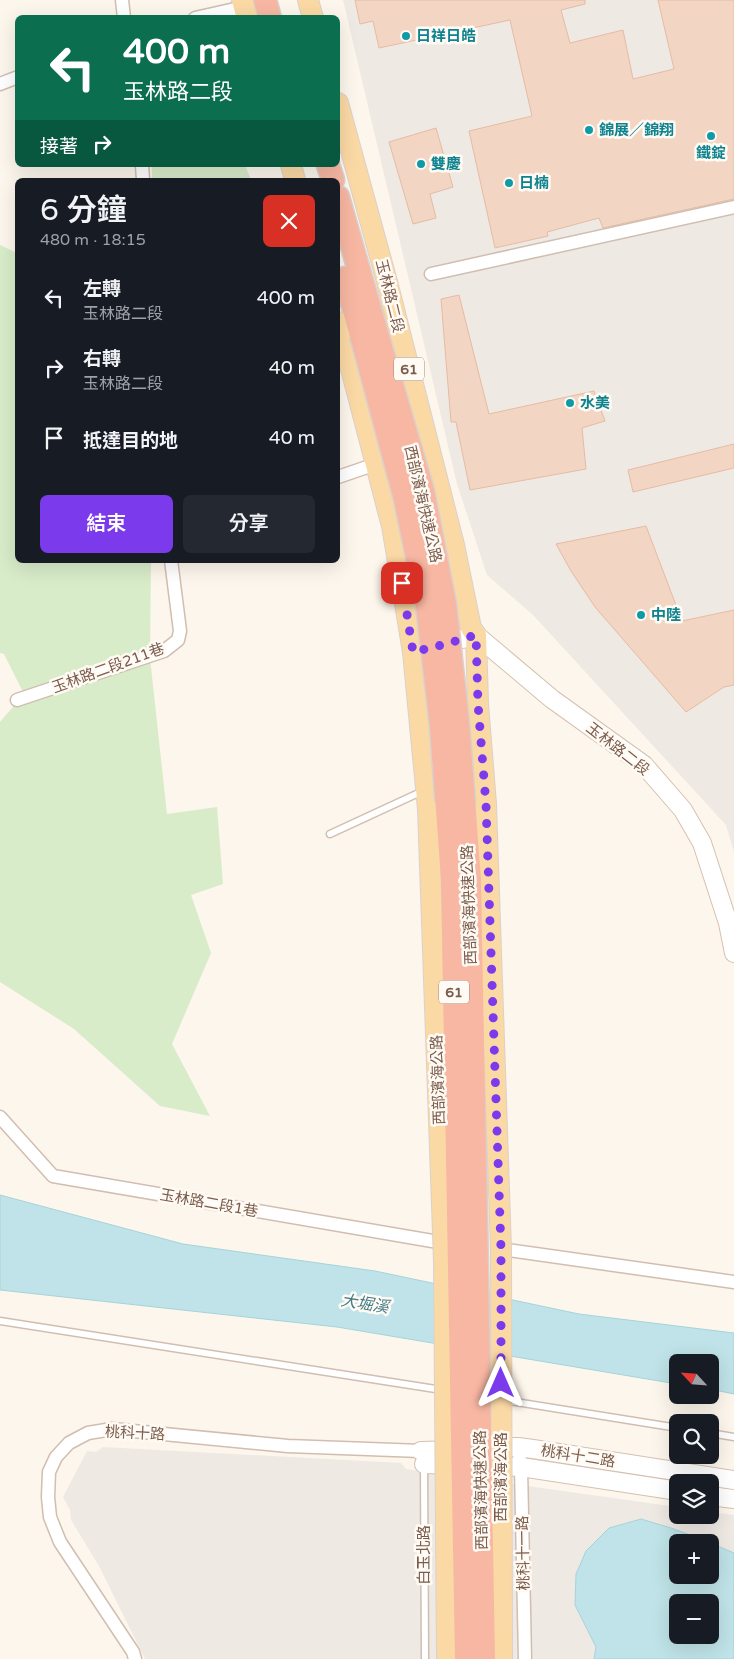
<!DOCTYPE html>
<html lang="zh-TW">
<head>
<meta charset="utf-8">
<style>
  :root { --surface:#171b24; --page:#242831; --text:#f1f3f6; --muted:#9ea1a6; --accent:#7c3aed }
  body { margin:0; font-family:"Varela Round","Noto Sans TC",sans-serif; background:var(--page); color:var(--text); height:100vh; display:flex; flex-direction:column; font-size:19px; white-space:nowrap }
  * { box-sizing:border-box; margin:0 }
  p { font-size:16px; color:var(--muted) }
  .icon { flex:none; width:28px; height:28px; fill:none; stroke:currentColor; stroke-width:2; stroke-linecap:round; stroke-linejoin:round }
  .map { position:relative; flex:1; overflow:hidden }
  .side { position:absolute; left:15px; top:178px; width:325px; height:385px; display:flex; flex-direction:column; background:var(--surface); border-radius:8px; box-shadow:0 5px 20px #0002 }
  .side>* { flex:none }
  .top-card { position:absolute; left:15px; top:15px; width:325px; height:152px; border-radius:8px; box-shadow:0 5px 20px #0002; background:#0b6e4f; color:#fff; overflow:hidden }
  .needle { width:32px; rotate:296deg }
  .controls { position:absolute; left:669px; top:1354px; display:grid; gap:10px }
  .controls a { display:grid; place-items:center; width:50px; height:50px; border-radius:8px; background:var(--surface); box-shadow:0 5px 20px #0002; font-size:25px }
  .pin { position:absolute; display:grid; place-items:center; width:42px; height:42px; color:#fff; margin:-21px; border-radius:10px; box-shadow:0 2px 8px #0006 }
  .me { position:absolute; width:55px; margin:-28px; rotate:0deg; stroke-linejoin:round; filter:drop-shadow(0 0 4px #0008) }
  .turn { display:flex; align-items:center; gap:18px; height:105px; padding:0 25px; font-size:22px }
  .turn .icon { width:65px; height:65px; stroke-width:2.5 }
  .turn b { display:block; font-size:35px; line-height:42px }
  .then { display:flex; align-items:center; height:48px; padding:0 25px; background:#0003; gap:10px; font-size:19px }
  .round { display:grid; place-items:center; flex:none; width:52px; height:52px; border-radius:8px; background:var(--page) }
  .head { display:flex; align-items:center; justify-content:space-between; height:85px; padding:0 25px }
  h1 { font-size:30px; font-weight:600; line-height:38px }
  .cta { display:flex; gap:10px; margin-top:auto; padding:10px 25px }
  .cta a { flex:1; height:58px; border-radius:8px; background:var(--accent); color:#fff; font-size:20px; font-weight:600; line-height:58px; text-align:center }
  .cta a+a { background:var(--page); color:var(--text) }
  ul { padding:0; list-style:none }
  li { display:flex; align-items:center; gap:15px; height:70px; padding:0 25px }
  li div { flex:1 }
  li b { display:block; font-size:19px }
  li em { font-style:normal }
  .map>svg:first-child { display:block }
</style>
</head>
<body>
<div class="map">
<svg width="734" height="1659" viewBox="0 0 734 1659">
  <rect width="100%" height="100%" fill="#fdf6ec"/>
  <g fill="#efe9e4" fill-rule="evenodd">
    <path d="M 343,0 L 734,0 L 734,852 L 726,825 L 533,615 L 487,575 L 457,484 Z"/>
    <path d="M 103,1447 L 401,1463 L 406,1469 L 677,1507 L 678,1515 L 710,1515 L 710,1512 L 734,1515 L 734,1659 L 145,1659 L 99,1566 L 71,1520 L 70,1510 L 63,1497 L 87,1451 L 96,1452 ZM 678,1542 L 710,1542 L 710,1575 L 678,1575 ZM 678,1602 L 710,1602 L 710,1635 L 678,1635 Z"/>
  </g>
  <g fill="#d8ecc9">
    <path d="M 152,165 L 245,165 L 251,180 L 152,180 Z"/>
    <path d="M 0,245 L 17,253 L 18,560 L 151,560 L 150,658 L 167,814 L 217,807 L 223,884 L 191,895 L 211,953 L 172,1044 L 210,1116 L 160,1106 L 74,1029 L 0,982 L 0,722 L 24,694 L 4,654 L 0,653 Z"/>
  </g>
  <g fill="#bfe3e8" stroke="#a5d3da" fill-rule="evenodd">
    <path d="M 0,1195 L 183,1244 L 375,1271 L 579,1314 L 734,1333 L 734,1394 L 710,1389 L 710,1362 L 678,1362 L 677,1384 L 337,1327 L 0,1290 Z"/>
    <path d="M 641,1519 L 671,1528 L 709,1542 L 678,1542 L 678,1575 L 710,1575 L 710,1543 L 734,1553 L 734,1659 L 594,1659 L 596,1647 L 575,1605 L 576,1574 L 586,1551 L 609,1528 ZM 678,1602 L 710,1602 L 710,1635 L 678,1635 Z"/>
  </g>
  <g fill="#f3d5c3" stroke="#e6bba3">
    <path d="M 355,0 L 585,0 L 585,4 L 561,10 L 570,43 L 623,30 L 633,79 L 674,69 L 658,0 L 734,0 L 734,199 L 603,228 L 599,218 L 547,232 L 548,236 L 495,248 L 469,131 L 532,116 L 510,20 L 379,48 L 373,21 L 360,24 Z"/>
    <path d="M 436,128 L 453,187 L 430,194 L 436,218 L 413,224 L 389,142 Z"/>
    <path d="M 459,295 L 489,414 L 594,391 L 605,421 L 582,428 L 586,469 L 470,490 L 456,422 L 451,422 L 441,299 Z"/>
    <path d="M 734,444 L 734,468 L 633,492 L 628,470 Z"/>
    <path d="M 646,526 L 682,621 L 734,610 L 734,685 L 724,687 L 686,712 L 595,607 L 571,571 L 556,544 Z"/>
  </g>
  <g fill="none" stroke-linecap="round" stroke-linejoin="round">
    <defs>
      <g id="lane">
        <path d="M 330,834 L 423,791"/>
        <path d="M 0,1321 L 442,1390"/>
        <path d="M 503,1400 L 678,1428"/>
        <path d="M 710,1433 L 734,1437"/>
        <path d="M 424,1464 L 425,1659"/>
      </g>
      <g id="street">
        <path d="M 122,0 L 124,18"/>
        <path d="M 195,18 L 244,7"/>
        <path d="M 0,84 L 18,77"/>
        <path d="M 142,165 L 143,180"/>
        <path d="M 431,274 L 734,207"/>
        <path d="M 338,477 L 376,464"/>
        <path d="M 17,700 L 164,651 L 178,640 L 180,631 L 171,560"/>
        <path d="M 0,1117 L 53,1176 L 444,1243"/>
        <path d="M 501,1249 L 734,1282"/>
        <path d="M 518,1447 L 521,1467 L 525,1659"/>
        <path d="M 135,1659 L 133,1652 L 60,1542 L 50,1517 L 48,1497 L 49,1472 L 56,1457 L 69,1443 L 88,1433 L 112,1429 L 288,1446 L 421,1451"/>
      </g>
      <g id="secondary">
        <path d="M 438,646 L 476,635 L 552,699 L 644,765 L 683,810 L 702,843 L 728,923 L 734,953"/>
        <path d="M 487,1448 L 518,1447 L 533,1449 L 734,1480"/>
        <path d="M 421,1451 L 459,1450"/>
        <path d="M 424,1464 L 458,1465"/>
        <path d="M 489,1466 L 521,1467 L 678,1491"/>
        <path d="M 710,1496 L 734,1499"/>
      </g>
      <g id="primary">
        <path d="M 242,0 L 247,18"/>
        <path d="M 308,0 L 313,18"/>
        <path d="M 338,103 L 387,282 L 454,545 L 471,628 L 476,635 L 478,704 L 486,804"/>
        <path d="M 291,165 L 295,180"/>
        <path d="M 338,322 L 350,365 L 392,526 L 413,652 L 428,809"/>
      </g>
      <g id="highway">
        <path d="M 265,0 L 270,18"/>
        <path d="M 328,165 L 333,180"/>
        <path d="M 338,197 L 376,330"/>
        <path d="M 345,278 L 361,335"/>
      </g>
    </defs>
    <use href="#lane" stroke="#d1beb0" stroke-width="9"/>
    <use href="#street" stroke="#d1beb0" stroke-width="15"/>
    <use href="#secondary" stroke="#d6c0b0" stroke-width="20"/>
    <use href="#primary" stroke="#dad1cd" stroke-width="22"/>
    <use href="#highway" stroke="#dad1cd" stroke-width="25"/>
    <use href="#lane" stroke="#fff" stroke-width="6"/>
    <use href="#street" stroke="#fff" stroke-width="12"/>
    <use href="#secondary" stroke="#fff" stroke-width="18"/>
    <use href="#primary" stroke="#fbd9a5" stroke-width="20"/>
    <use href="#highway" stroke="#f7b7a3" stroke-width="22"/>
    <defs>
      <g id="primary-bridge">
        <path d="M 486,804 L 501,1249 L 502,1659"/>
        <path d="M 428,809 L 444,1261 L 447,1659"/>
      </g>
      <g id="highway-bridge">
        <path d="M 376,330 L 423,491 L 445,604 L 458,723 L 470,880 L 484,1659"/>
        <path d="M 361,335 L 405,499 L 427,605 L 441,726 L 452,879 L 466,1659"/>
      </g>
    </defs>
    <use href="#primary-bridge" stroke="#dad1cd" stroke-width="22" stroke-linecap="butt"/>
    <use href="#highway-bridge" stroke="#dad1cd" stroke-width="25" stroke-linecap="butt"/>
    <use href="#primary-bridge" stroke="#fbd9a5" stroke-width="20"/>
    <use href="#highway-bridge" stroke="#f7b7a3" stroke-width="22"/>
  </g>
  <g fill="none" stroke-linecap="round" stroke-linejoin="round">
    <path stroke="#7c3aed" stroke-width="9" stroke-dasharray="0 16.2" d="M 402,583 L 413,652 L 442,645 L 476,635 L 478,704 L 486,804 L 501,1249 L 501,1383"/>
  </g>
  <g fill="#0f9aa8" stroke="#fffaf3" stroke-width="2">
    <circle cx="406" cy="36" r="5"/>
    <circle cx="589" cy="130" r="5"/>
    <circle cx="711" cy="136" r="5"/>
    <circle cx="421" cy="164" r="5"/>
    <circle cx="509" cy="183" r="5"/>
    <circle cx="570" cy="403" r="5"/>
    <circle cx="641" cy="615" r="5"/>
  </g>
  <g text-anchor="middle" stroke-width="5" stroke-linejoin="round" paint-order="stroke">
    <g fill="#fffaf3" stroke="#a28b7f" stroke-width="1">
      <rect x="394" y="357.5" width="30" height="23" rx="4"/>
      <rect x="439" y="980.5" width="30" height="23" rx="4"/>
    </g>
    <g font-size="14" font-weight="bold" fill="#7a5c4d">
      <text x="409" y="374">61</text>
      <text x="454" y="997">61</text>
    </g>
    <g font-size="15" font-weight="bold" fill="#0d838f" stroke="#fffaf3" text-anchor="start">
      <text x="416" y="41">日祥日皓</text>
      <text x="599" y="135">錦展／錦翔</text>
      <text x="711" y="158" text-anchor="middle">鐵錠</text>
      <text x="431" y="169">雙慶</text>
      <text x="519" y="188">日楠</text>
      <text x="580" y="408">水美</text>
      <text x="651" y="620">中陸</text>
    </g>
    <g font-size="15" fill="#7a5c4d" stroke="#fffaf3">
      <text transform="translate(390 296) rotate(76)" y="5">玉林路二段</text>
      <text transform="translate(423 504) rotate(77)" y="5">西部濱海快速公路</text>
      <text transform="translate(108 668) rotate(-20)" y="5">玉林路二段211巷</text>
      <text transform="translate(618 749) rotate(38)" y="5">玉林路二段</text>
      <text transform="translate(469 905) rotate(-92)" y="5">西部濱海快速公路</text>
      <text transform="translate(438 1080) rotate(-92)" y="5">西部濱海公路</text>
      <text transform="translate(209 1203) rotate(10)" y="5">玉林路二段1巷</text>
      <text transform="translate(135 1433) rotate(3)" y="5">桃科十路</text>
      <text transform="translate(578 1456) rotate(9)" y="5">桃科十二路</text>
      <text transform="translate(501 1477) rotate(-90)" y="5">西部濱海公路</text>
      <text transform="translate(481 1490) rotate(-91)" y="5">西部濱海快速公路</text>
      <text transform="translate(523 1553) rotate(-91)" y="5">桃科十一路</text>
      <text transform="translate(424 1555) rotate(-90)" y="5">白玉北路</text>
    </g>
    <g font-size="16" font-style="italic" fill="#437c86" stroke="#fffaf3">
      <text transform="translate(365 1303) rotate(9)" y="6">大堀溪</text>
    </g>
  </g>
</svg>
<div class="controls">
<a><svg class="needle" viewBox="-14 -14 28 28"><path d="M0-13l5 13h-10z" fill="#e53935"/><path d="M0 13l5-13h-10z" fill="#9ea1a6"/></svg></a>
<a><svg class="icon" aria-label="search" viewBox="0 0 24 24"><circle cx="10" cy="10" r="6"/><path d="M15 15l6 6"/></svg></a>
<a><svg class="icon" aria-label="layers" viewBox="0 0 24 24"><path d="M12 4l9 5-9 5-9-5zM3 14l9 5 9-5"/></svg></a>
<a>+</a>
<a>−</a>
</div>
<div class="pin" style="left:402px;top:583px;background:#d93025"><svg class="icon" aria-label="arrive" viewBox="0 0 24 24"><path d="M6 21V4h12l-3 4 3 4H6"/></svg></div>
<svg class="me" style="left:501px;top:1383px" viewBox="-20 -20 40 40"><path d="M0-17L14 15 0 8-14 15z" fill="#7c3aed" stroke="#fff" stroke-width="4"/></svg>
<div class="top-card">
<div class="turn"><svg class="icon" aria-label="left" viewBox="0 0 24 24"><path d="M17 20v-9H6M10 6l-5 5 5 5"/></svg><div><b>400 m</b>玉林路二段</div></div>
<div class="then">接著<svg class="icon" aria-label="right" viewBox="0 0 24 24"><path d="M7 20v-9h11M14 6l5 5-5 5"/></svg></div>
</div>
<section class="side">
<div class="head"><div><h1>6 分鐘</h1><p>480 m · 18:15</p></div><a class="round" style="background:#d93025;color:#fff"><svg class="icon" aria-label="close" viewBox="0 0 24 24"><path d="M6 6l12 12M18 6L6 18"/></svg></a></div>
<ul>
<li><svg class="icon" aria-label="left" viewBox="0 0 24 24"><path d="M17 20v-9H6M10 6l-5 5 5 5"/></svg><div><b>左轉</b><p>玉林路二段</p></div><em>400 m</em></li>
<li><svg class="icon" aria-label="right" viewBox="0 0 24 24"><path d="M7 20v-9h11M14 6l5 5-5 5"/></svg><div><b>右轉</b><p>玉林路二段</p></div><em>40 m</em></li>
<li><svg class="icon" aria-label="arrive" viewBox="0 0 24 24"><path d="M6 21V4h12l-3 4 3 4H6"/></svg><div><b>抵達目的地</b></div><em>40 m</em></li>
</ul>
<div class="cta"><a>結束</a><a>分享</a></div>
</section>
</div>
</body>
</html>
